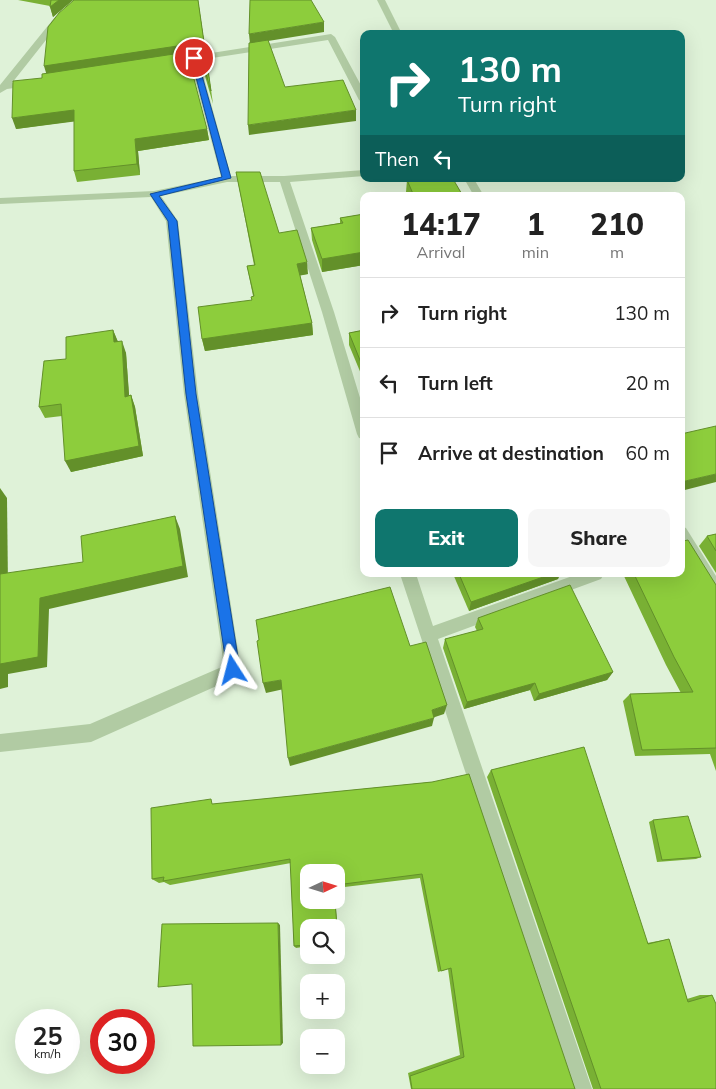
<!DOCTYPE html>
<html lang="en">
<head>
<meta charset="utf-8">
<style>
  :root { --surface:#fff; --page:#f6f6f6; --text:#222; --muted:#767676; --line:#e0e0e0; --accent:#0f766e }
  body { margin:0; font-family:Mulish,sans-serif; background:var(--page); color:var(--text); height:100vh; display:flex; flex-direction:column; font-size:19px; white-space:nowrap }
  * { box-sizing:border-box; margin:0 }
  p { font-size:16px; color:var(--muted) }
  .icon { flex:none; width:28px; height:28px; fill:none; stroke:currentColor; stroke-width:2; stroke-linecap:round; stroke-linejoin:round }
  .map { position:relative; flex:1; overflow:hidden }
  .sheet { position:absolute; left:360px; top:192px; width:325px; height:385px; display:flex; flex-direction:column; background:var(--surface); border-radius:10px; box-shadow:0 5px 20px #0002 }
  .sheet>* { flex:none }
  .banner { position:absolute; left:360px; top:30px; width:325px; height:152px; border-radius:10px; box-shadow:0 5px 20px #0002; background:#0f766e; color:#fff; overflow:hidden }
  .needle { width:32px; rotate:86deg }
  .controls { position:absolute; left:300px; top:864px; display:grid; gap:10px }
  .controls a { display:grid; place-items:center; width:45px; height:45px; border-radius:10px; background:var(--surface); box-shadow:0 5px 20px #0002; font-size:25px }
  .speed { position:absolute; left:15px; top:1009px; display:flex; gap:10px; font-size:25px; font-weight:700; text-align:center }
  .speed>* { display:grid; place-content:center; width:65px; height:65px; border-radius:50%; background:var(--surface); box-shadow:0 5px 20px #0002; line-height:1 }
  .speed small { font-size:12px; font-weight:400 }
  .speed .limit { border:8px solid #d22; background:#fff; color:#111 }
  .pin { position:absolute; display:grid; place-items:center; width:42px; height:42px; color:#fff; margin:-21px; border:2px solid #fff; border-radius:50%; box-shadow:0 1px 5px #0007 }
  .me { position:absolute; width:55px; margin:-28px; rotate:351deg; stroke-linejoin:round; filter:drop-shadow(0 0 4px #0008) }
  .turn { display:flex; align-items:center; gap:18px; height:105px; padding:0 15px; font-size:22px }
  .turn .icon { width:65px; height:65px; stroke-width:2.5 }
  .turn b { display:block; font-size:35px; line-height:42px }
  .then { display:flex; align-items:center; height:48px; padding:0 15px; background:#0003; gap:10px; font-size:19px }
  .eta { display:flex; justify-content:space-evenly; align-items:center; height:85px; text-align:center }
  .eta b { font-size:30px; font-weight:800; line-height:35px }
  .button { display:flex; gap:10px; margin-top:auto; padding:10px 15px }
  .button a { flex:1; height:58px; border-radius:10px; background:var(--accent); color:#fff; font-size:20px; font-weight:800; line-height:58px; text-align:center }
  .button a+a { background:var(--page); color:var(--text) }
  ul { padding:0; list-style:none }
  li { display:flex; align-items:center; gap:15px; height:70px; padding:0 15px; border-top:1px solid var(--line) }
  li div { flex:1 }
  li b { display:block; font-size:19px }
  li em { font-style:normal }
  .map>svg:first-child { display:block }
</style>
</head>
<body>
<div class="map">
<svg width="716" height="1089" viewBox="0 0 716 1089">
  <rect width="100%" height="100%" fill="#dff2d8"/>
  <g fill="none" stroke-linecap="round" stroke-linejoin="round">
    <g fill="#b1cba3" fill-rule="evenodd">
      <path d="M 76,0 L 85,0 L 61,21 L 12,83 L 33,80 L 36,81 L 36,85 L 7,89 L 0,93 L 0,85 L 55,17 Z"/>
      <path d="M 377,0 L 385,0 L 402,34 L 394,34 Z"/>
      <path d="M 331,34 L 335,37 L 364,91 L 364,103 L 359,100 L 328,40 L 199,60 L 231,176 L 284,176 L 364,170 L 364,176 L 290,182 L 334,312 L 364,411 L 364,439 L 359,438 L 357,434 L 322,312 L 280,182 L 227,182 L 161,196 L 178,221 L 198,394 L 241,670 L 239,676 L 91,742 L 0,752 L 0,734 L 90,724 L 224,666 L 184,394 L 166,221 L 151,197 L 0,204 L 0,198 L 154,191 L 221,177 L 190,61 L 170,65 L 167,64 L 167,60 Z"/>
      <path d="M 454,179 L 474,179 L 484,196 L 474,196 L 466,182 L 455,181 Z"/>
      <path d="M 681,526 L 686,528 L 716,576 L 716,597 L 710,595 L 681,546 Z"/>
      <path d="M 400,574 L 416,574 L 433,626 L 578,574 L 604,574 L 601,579 L 438,639 L 592,1089 L 570,1089 Z"/>
    </g>
  </g>
  <g fill="#79b034">
    <path d="M 18,0 L 73,0 L 53,17 L 50,6 Z"/>
    <path d="M 198,0 L 213,104 L 201,62 L 200,52 L 187,54 L 207,129 L 209,140 L 138,151 L 140,175 L 77,182 L 74,171 L 74,121 L 16,129 L 42,78 L 46,73 Z"/>
    <path d="M 236,172 L 308,274 L 300,275 L 312,323 L 313,335 L 205,351 L 202,339 L 252,300 L 253,296 L 247,266 L 254,265 Z"/>
    <path d="M 407,180 L 463,196 L 408,196 L 406,192 Z"/>
    <path d="M 364,214 L 364,265 L 322,272 L 312,240 L 311,228 L 340,223 L 340,218 Z"/>
    <path d="M 113,330 L 118,342 L 126,353 L 129,396 L 131,395 L 135,407 L 143,456 L 71,472 L 62,416 L 45,418 L 39,407 L 66,359 Z"/>
    <path d="M 364,330 L 364,381 L 349,345 L 349,333 Z"/>
    <path d="M 716,534 L 716,573 L 699,546 L 707,536 Z"/>
    <path d="M 453,574 L 560,574 L 558,579 L 469,611 Z"/>
    <path d="M 623,574 L 681,574 L 716,585 L 716,771 L 710,754 L 635,756 L 623,701 L 630,694 L 681,693 L 666,665 Z"/>
    <path d="M 478,618 L 613,672 L 607,680 L 534,701 L 530,690 L 464,709 L 443,648 L 445,639 L 477,631 L 475,627 Z"/>
    <path d="M 491,770 L 647,943 L 669,939 L 687,999 L 700,995 L 712,995 L 716,1089 L 593,1089 L 487,777 Z"/>
    <path d="M 432,782 L 575,1089 L 411,1089 L 408,1073 L 460,1055 L 448,969 L 438,972 L 420,878 L 336,888 L 336,872 L 309,900 L 335,900 L 339,943 L 336,943 L 336,928 L 309,928 L 309,946 L 296,948 L 294,946 L 291,863 L 170,885 L 164,882 L 159,883 L 152,879 L 215,804 Z"/>
    <path d="M 653,820 L 701,857 L 696,859 L 657,862 L 649,822 Z"/>
  </g>
  <g fill="#63902a">
    <path d="M 59,0 L 73,0 L 53,17 L 50,7 Z"/>
    <path d="M 198,0 L 213,104 L 205,51 L 199,49 L 200,52 L 47,76 L 44,66 Z"/>
    <path d="M 324,22 L 324,32 L 250,44 L 249,34 Z"/>
    <path d="M 74,110 L 78,121 L 16,129 L 12,118 Z"/>
    <path d="M 356,110 L 356,121 L 249,135 L 248,125 Z"/>
    <path d="M 207,129 L 209,140 L 138,151 L 140,175 L 137,164 L 135,139 Z"/>
    <path d="M 364,252 L 364,265 L 322,272 L 322,259 Z"/>
    <path d="M 307,262 L 308,274 L 298,276 L 297,264 Z"/>
    <path d="M 312,323 L 313,335 L 205,351 L 202,339 Z"/>
    <path d="M 113,330 L 118,342 L 114,342 Z"/>
    <path d="M 122,341 L 126,353 L 130,408 L 125,397 Z"/>
    <path d="M 131,395 L 135,407 L 143,456 L 71,472 L 65,461 Z"/>
    <path d="M 716,474 L 716,482 L 681,491 L 681,482 Z"/>
    <path d="M 0,488 L 7,498 L 8,586 L 0,576 Z"/>
    <path d="M 175,516 L 180,529 L 188,577 L 49,609 L 47,667 L 8,674 L 8,687 L 0,689 L 0,664 L 40,598 Z"/>
    <path d="M 552,574 L 560,574 L 558,579 L 469,611 L 471,602 Z"/>
    <path d="M 613,672 L 607,680 L 534,701 L 539,694 Z"/>
    <path d="M 281,680 L 284,689 L 266,693 L 263,683 Z"/>
    <path d="M 535,683 L 530,690 L 464,709 L 467,702 Z"/>
    <path d="M 447,705 L 444,714 L 429,719 L 432,710 Z"/>
    <path d="M 434,718 L 432,726 L 290,766 L 288,758 Z"/>
    <path d="M 278,923 L 280,925 L 283,1043 L 281,1045 Z"/>
  </g>
  <g fill="#8dcd3c" stroke="#63902a">
    <path d="M 51,0 L 59,0 L 50,7 Z"/>
    <path d="M 74,0 L 198,0 L 204,42 L 44,66 L 48,27 L 59,13 Z"/>
    <path d="M 250,0 L 311,0 L 324,22 L 249,34 Z"/>
    <path d="M 268,40 L 285,87 L 343,80 L 356,110 L 248,125 L 249,43 Z"/>
    <path d="M 205,48 L 211,91 L 199,49 Z"/>
    <path d="M 187,52 L 207,129 L 135,139 L 137,164 L 74,171 L 74,110 L 12,118 L 13,81 L 42,78 L 42,74 Z"/>
    <path d="M 236,172 L 260,172 L 279,233 L 297,230 L 307,262 L 297,264 L 312,323 L 202,339 L 198,307 L 252,300 L 251,297 L 254,296 L 247,266 L 255,265 Z"/>
    <path d="M 413,179 L 453,179 L 463,196 L 414,196 L 407,180 Z"/>
    <path d="M 364,214 L 364,252 L 322,259 L 311,228 L 343,223 L 340,218 Z"/>
    <path d="M 113,330 L 114,342 L 122,341 L 125,397 L 131,395 L 139,446 L 65,461 L 61,404 L 39,407 L 44,361 L 66,359 L 66,337 Z"/>
    <path d="M 364,330 L 364,370 L 349,333 Z"/>
    <path d="M 716,426 L 716,474 L 681,482 L 681,434 Z"/>
    <path d="M 175,516 L 183,566 L 40,598 L 38,657 L 0,664 L 0,574 L 83,562 L 81,536 Z"/>
    <path d="M 716,534 L 716,551 L 707,536 Z"/>
    <path d="M 681,538 L 683,541 L 688,540 L 716,585 L 716,748 L 642,750 L 630,694 L 693,692 L 674,657 L 634,574 L 681,574 Z"/>
    <path d="M 459,574 L 552,574 L 471,602 Z"/>
    <path d="M 570,585 L 613,672 L 539,694 L 535,683 L 467,702 L 445,639 L 483,629 L 478,618 Z"/>
    <path d="M 390,587 L 410,646 L 426,642 L 447,705 L 432,710 L 434,718 L 288,758 L 281,680 L 263,683 L 257,641 L 259,640 L 256,620 Z"/>
    <path d="M 584,747 L 648,944 L 669,939 L 688,1002 L 712,995 L 716,1004 L 716,1089 L 601,1089 L 491,770 Z"/>
    <path d="M 469,774 L 575,1089 L 412,1089 L 410,1076 L 464,1057 L 451,968 L 441,971 L 422,874 L 336,885 L 336,872 L 309,872 L 309,900 L 335,900 L 338,941 L 336,942 L 336,928 L 309,928 L 309,945 L 294,946 L 290,859 L 163,881 L 164,877 L 152,879 L 151,808 L 211,799 L 212,804 L 432,782 Z"/>
    <path d="M 688,816 L 701,857 L 662,860 L 653,820 Z"/>
    <path d="M 278,923 L 281,1045 L 193,1046 L 192,984 L 158,987 L 162,924 Z"/>
  </g>
  <path fill="#1a73e8" stroke="#114b97" d="M 194,56 L 197,58 L 231,178 L 159,196 L 177,221 L 196,394 L 240,670 L 238,674 L 233,676 L 229,674 L 227,670 L 186,394 L 168,221 L 150,194 L 222,177 L 191,58 Z"/>
</svg>
<div class="controls">
<a><svg class="needle" viewBox="-14 -14 28 28"><path d="M0-13l5 13h-10z" fill="#e53935"/><path d="M0 13l5-13h-10z" fill="#767676"/></svg></a>
<a><svg class="icon" aria-label="search" viewBox="0 0 24 24"><circle cx="10" cy="10" r="6"/><path d="M15 15l6 6"/></svg></a>
<a>+</a>
<a>−</a>
</div>
<div class="speed"><div>25<small>km/h</small></div><div class="limit">30</div></div>
<div class="pin" style="left:194px;top:58px;background:#d93025"><svg class="icon" aria-label="arrive" viewBox="0 0 24 24"><path d="M6 21V4h12l-3 4 3 4H6"/></svg></div>
<svg class="me" style="left:233px;top:670px" viewBox="-20 -20 40 40"><path d="M0-17L14 15 0 8-14 15z" fill="#1a73e8" stroke="#fff" stroke-width="4"/></svg>
<div class="banner">
<div class="turn"><svg class="icon" aria-label="right" viewBox="0 0 24 24"><path d="M7 20v-9h11M14 6l5 5-5 5"/></svg><div><b>130 m</b>Turn right</div></div>
<div class="then">Then<svg class="icon" aria-label="left" viewBox="0 0 24 24"><path d="M17 20v-9H6M10 6l-5 5 5 5"/></svg></div>
</div>
<section class="sheet">
<div class="eta">
<div><b>14:17</b><p>Arrival</p></div>
<div><b>1</b><p>min</p></div>
<div><b>210</b><p>m</p></div>
</div>
<ul>
<li><svg class="icon" aria-label="right" viewBox="0 0 24 24"><path d="M7 20v-9h11M14 6l5 5-5 5"/></svg><div><b>Turn right</b></div><em>130 m</em></li>
<li><svg class="icon" aria-label="left" viewBox="0 0 24 24"><path d="M17 20v-9H6M10 6l-5 5 5 5"/></svg><div><b>Turn left</b></div><em>20 m</em></li>
<li><svg class="icon" aria-label="arrive" viewBox="0 0 24 24"><path d="M6 21V4h12l-3 4 3 4H6"/></svg><div><b>Arrive at destination</b></div><em>60 m</em></li>
</ul>
<div class="button"><a>Exit</a><a>Share</a></div>
</section>
</div>
</body>
</html>
